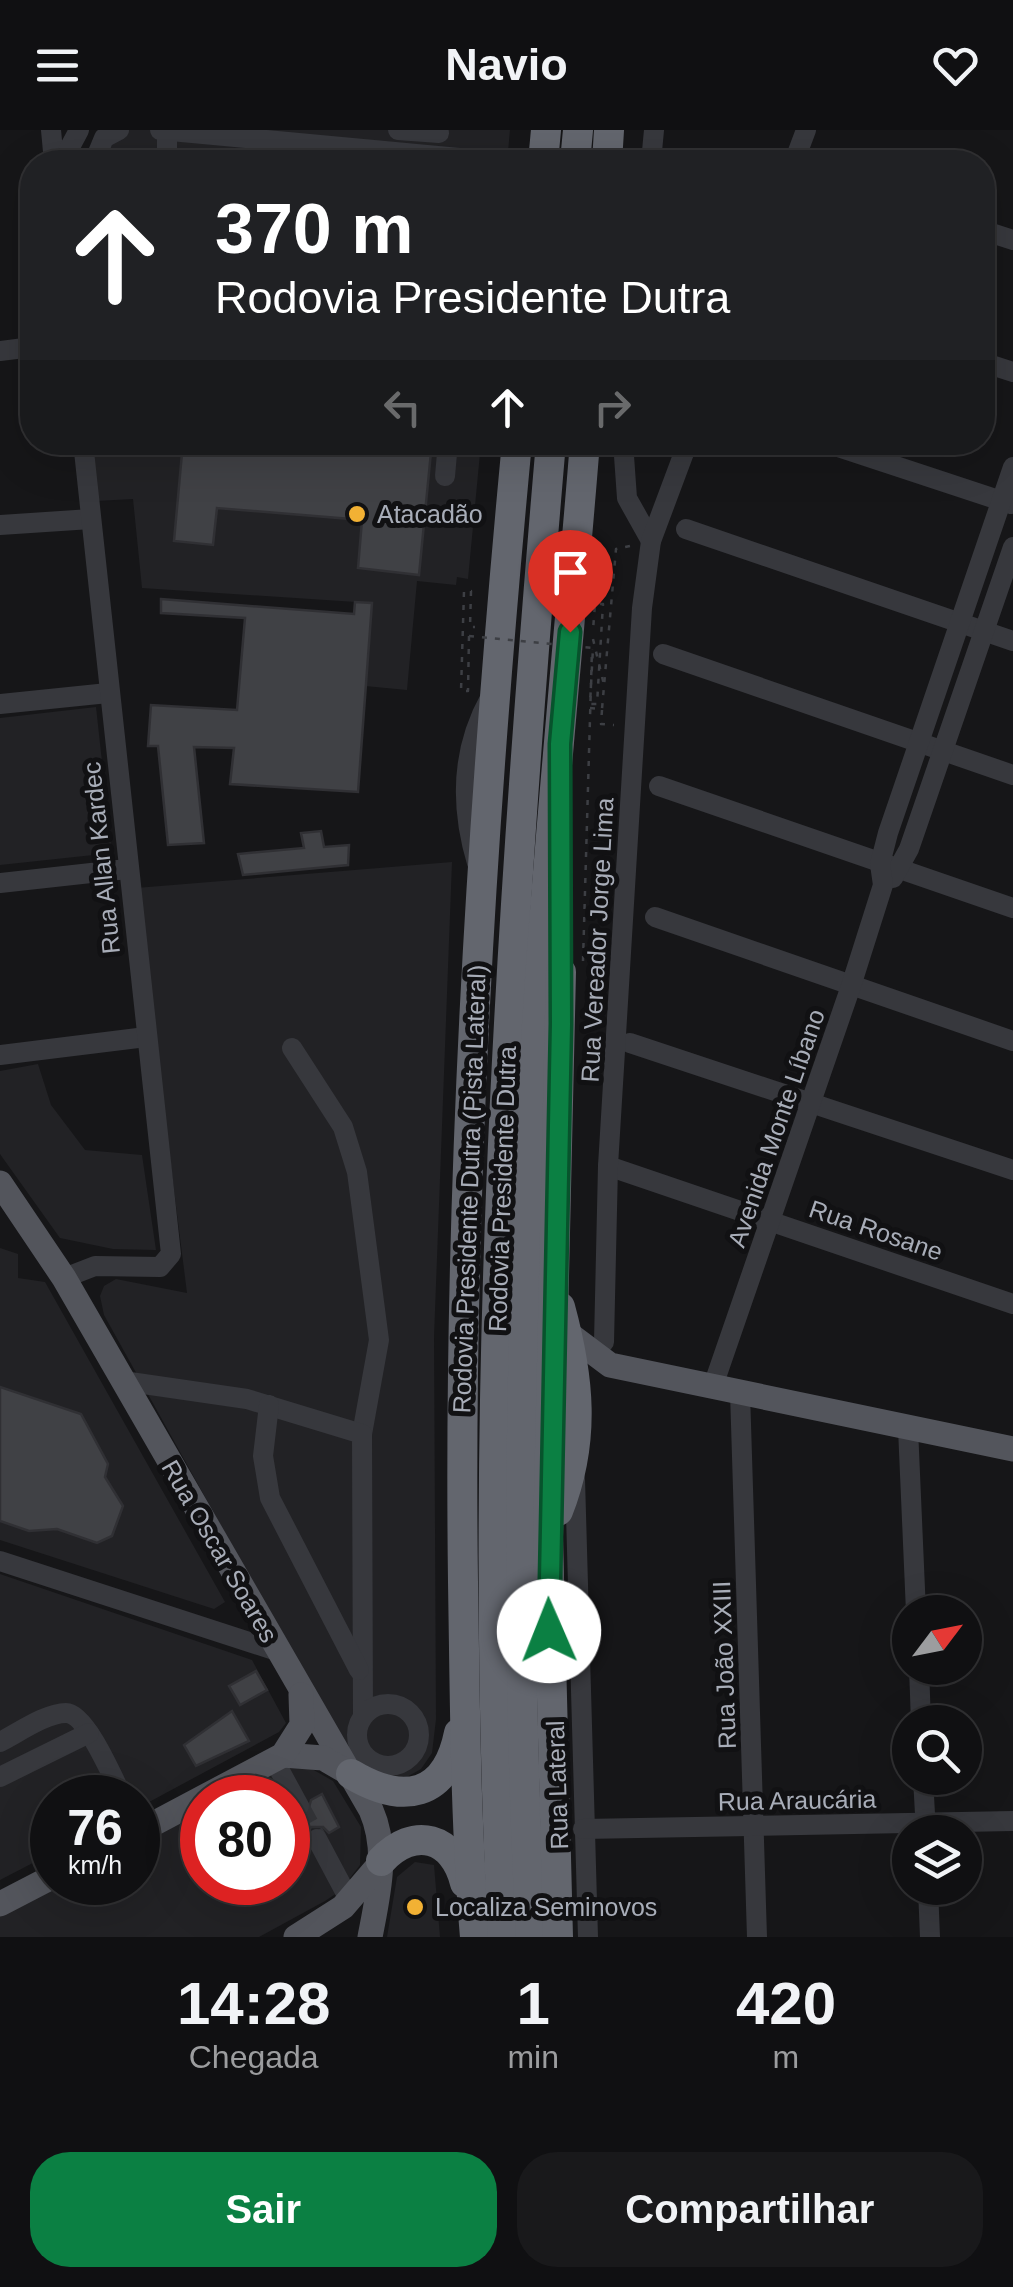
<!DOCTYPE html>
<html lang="pt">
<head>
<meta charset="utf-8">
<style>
  :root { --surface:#101012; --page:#19191b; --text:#f1f3f6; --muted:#9c9d9f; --line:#303032; --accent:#0b8043 }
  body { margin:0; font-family:Arial,sans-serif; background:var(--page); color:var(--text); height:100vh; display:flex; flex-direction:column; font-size:38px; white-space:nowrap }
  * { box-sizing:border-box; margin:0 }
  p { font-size:32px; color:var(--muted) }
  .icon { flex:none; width:55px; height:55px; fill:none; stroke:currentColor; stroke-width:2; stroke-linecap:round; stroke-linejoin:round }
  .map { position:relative; height:1807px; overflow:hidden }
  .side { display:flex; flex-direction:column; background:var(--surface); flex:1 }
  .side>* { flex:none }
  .hud { position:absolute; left:20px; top:20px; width:975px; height:305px; border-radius:40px; box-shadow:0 10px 40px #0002,0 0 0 2px var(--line); background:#202124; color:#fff; overflow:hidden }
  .needle { width:65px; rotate:58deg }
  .fabs { position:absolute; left:892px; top:1465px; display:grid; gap:20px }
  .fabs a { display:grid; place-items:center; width:90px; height:90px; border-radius:50%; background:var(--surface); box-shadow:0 10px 40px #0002,0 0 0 2px var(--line); font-size:50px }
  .speed { position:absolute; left:30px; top:1645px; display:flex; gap:20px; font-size:50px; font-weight:700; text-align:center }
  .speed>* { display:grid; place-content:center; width:130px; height:130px; border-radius:50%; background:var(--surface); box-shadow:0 10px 40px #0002,0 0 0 2px var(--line); line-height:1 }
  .speed small { font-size:25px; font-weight:400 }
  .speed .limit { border:15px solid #d22; background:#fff; color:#111 }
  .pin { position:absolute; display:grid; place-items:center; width:85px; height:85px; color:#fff; margin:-102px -42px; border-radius:50% 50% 50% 0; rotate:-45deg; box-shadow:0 0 10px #0007 }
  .pin .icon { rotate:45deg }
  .me { position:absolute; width:110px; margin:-55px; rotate:359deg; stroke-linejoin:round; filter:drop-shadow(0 0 8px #0008) }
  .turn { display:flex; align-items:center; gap:35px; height:210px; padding:0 30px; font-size:45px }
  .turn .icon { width:130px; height:130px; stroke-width:2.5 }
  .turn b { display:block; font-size:70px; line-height:85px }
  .lanes { display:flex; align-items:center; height:95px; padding:0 30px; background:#0003; justify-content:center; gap:50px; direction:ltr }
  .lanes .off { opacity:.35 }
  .eta { display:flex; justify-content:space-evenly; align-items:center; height:170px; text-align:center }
  .eta b { font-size:60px; font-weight:700; line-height:70px }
  .primary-button { display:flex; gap:20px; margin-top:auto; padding:20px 30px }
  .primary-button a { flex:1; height:115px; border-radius:40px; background:var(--accent); color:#fff; font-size:40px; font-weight:700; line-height:115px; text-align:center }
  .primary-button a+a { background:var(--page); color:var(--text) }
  header { display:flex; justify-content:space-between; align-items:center; height:130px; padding:0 30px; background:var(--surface); font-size:45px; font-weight:700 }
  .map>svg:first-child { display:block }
</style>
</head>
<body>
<header><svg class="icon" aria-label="menu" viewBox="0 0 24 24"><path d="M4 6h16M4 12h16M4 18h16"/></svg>Navio<svg class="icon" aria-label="heart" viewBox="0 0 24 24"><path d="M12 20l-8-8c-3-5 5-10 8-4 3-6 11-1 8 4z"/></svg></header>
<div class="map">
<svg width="1013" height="1807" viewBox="0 0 1013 1807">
  <rect width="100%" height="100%" fill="#161618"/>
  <g fill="#222225">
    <path d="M 107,0 L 510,0 L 507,32 L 94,32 Z"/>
    <path d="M 89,313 L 481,313 L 468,449 L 457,447 L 456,455 L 417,451 L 407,560 L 365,556 L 371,473 L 142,458 L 133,369 L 96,371 Z"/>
    <path d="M 96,577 L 112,723 L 0,735 L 0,588 Z"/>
    <path d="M 452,732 L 434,1207 L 436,1589 L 432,1623 L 421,1639 L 405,1648 L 367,1643 L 346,1621 L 104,1185 L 100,1166 L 104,1156 L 116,1149 L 187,1163 L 136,758 Z"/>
    <path d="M 38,934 L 51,975 L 85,1020 L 142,1025 L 156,1120 L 113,1119 L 60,1108 L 0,1024 L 0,941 Z"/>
    <path d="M 0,1118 L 18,1124 L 18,1148 L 45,1152 L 225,1472 L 214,1479 L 0,1410 Z"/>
    <path d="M 0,1444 L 252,1530 L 286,1593 L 279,1602 L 138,1678 L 138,1668 L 52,1668 L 52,1723 L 0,1750 Z"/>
    <path d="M 290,1635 L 312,1639 L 333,1651 L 361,1697 L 360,1735 L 340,1761 L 325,1771 L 259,1807 L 0,1807 L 0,1786 L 62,1753 L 138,1752 L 138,1712 L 202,1678 L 202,1752 L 288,1752 L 288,1668 L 221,1667 Z"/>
    <path d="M 415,1732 L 434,1735 L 440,1807 L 387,1807 L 397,1747 Z"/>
  </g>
  <g fill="#404145" stroke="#303034" stroke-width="2.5">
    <path d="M 183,312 L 432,312 L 419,445 L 358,438 L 362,390 L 217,378 L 213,415 L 174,411 Z"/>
    <path d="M 161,469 L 354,484 L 355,472 L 372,473 L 358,662 L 230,654 L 234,618 L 194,617 L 204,713 L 168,715 L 158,616 L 148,616 L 151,575 L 237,580 L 245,488 L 161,483 Z"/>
    <path d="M 321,701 L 324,717 L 349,715 L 348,735 L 243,745 L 238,724 L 304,718 L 301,703 Z"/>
    <path d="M 0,1257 L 81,1284 L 108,1334 L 105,1347 L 123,1376 L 112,1406 L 97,1413 L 57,1399 L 29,1401 L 0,1391 Z"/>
    <path d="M 256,1541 L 267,1560 L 240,1575 L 229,1556 Z"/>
    <path d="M 232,1581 L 249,1611 L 196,1636 L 184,1615 Z"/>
    <path d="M 322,1664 L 339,1697 L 329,1703 L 323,1697 L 311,1697 L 303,1709 L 292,1687 L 306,1688 L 311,1670 Z"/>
  </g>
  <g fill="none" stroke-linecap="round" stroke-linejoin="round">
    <path stroke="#333438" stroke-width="20" stroke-dasharray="20 10" stroke-linecap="butt" d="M 299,1676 L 317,1709"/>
    <g stroke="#3d3f44" stroke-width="2.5" stroke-dasharray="5 8" stroke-linecap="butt">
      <path d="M 469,506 L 468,561 L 461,561 L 464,461 L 471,461 L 470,497 L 475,497"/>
      <path d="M 593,509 L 604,555"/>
      <path d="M 590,578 L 602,579 L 616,419 L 630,416"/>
      <path d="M 602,580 L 601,594 L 614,595"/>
      <path d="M 583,831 L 592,519"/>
    </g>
    <g stroke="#37383d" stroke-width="20">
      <path d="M 51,0 L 54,32"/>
      <path d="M 160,0 L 502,32"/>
      <path d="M 167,0 L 167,32"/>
      <path d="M 398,0 L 439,3"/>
      <path d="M 62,32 L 79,0"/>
      <path d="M 94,32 L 104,8 L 119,0"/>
      <path d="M 651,32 L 654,0"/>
      <path d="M 794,32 L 806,0"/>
      <path d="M 982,100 L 1013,110"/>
      <path d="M 0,221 L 32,217"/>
      <path d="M 982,232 L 1013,242"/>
      <path d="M 623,312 L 627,368 L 651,411"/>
      <path d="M 823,312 L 1011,374"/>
      <path d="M 445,346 L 448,312"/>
      <path d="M 0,395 L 91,389"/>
      <path d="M 686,399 L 1013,511"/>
      <path d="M 663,524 L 1013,645"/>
      <path d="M 0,574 L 108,563"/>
      <path d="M 659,656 L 1013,778"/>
      <path d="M 477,733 C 460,676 461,620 490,568"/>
      <path d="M 893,748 L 909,719 L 1013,417"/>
      <path d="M 0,753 L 127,739"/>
      <path d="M 655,787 L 1013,911"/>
      <path d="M 630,913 L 1013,1040"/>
      <path d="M 292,918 L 343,997 L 357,1042 L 379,1210 L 362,1304"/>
      <path d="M 0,925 L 146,907"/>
      <path d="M 608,1036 L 1013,1174"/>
      <path d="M 64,1148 L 95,1136 L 160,1137 L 171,1124 L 83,312"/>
      <path d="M 604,1212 L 608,1036 L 642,478 L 651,411 L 688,312"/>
      <path d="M 123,1251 L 247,1269 L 362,1304 L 363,1585"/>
      <path d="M 713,1256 L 851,856 L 883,755 L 880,734 L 888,703 L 1013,337"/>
      <path d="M 740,1262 L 757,1807"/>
      <path d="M 269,1275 L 263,1326 L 270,1368 L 359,1540"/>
      <path d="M 908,1298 L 916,1482"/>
      <path d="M 575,1349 L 588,1807"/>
      <path d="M 0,1431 L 277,1521"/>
      <path d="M 919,1538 L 921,1592"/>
      <circle cx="388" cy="1605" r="31"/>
      <path d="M 0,1612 C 18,1603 46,1583 66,1583 C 86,1583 114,1650 123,1668"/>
      <path d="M 274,1630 L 299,1676"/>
      <path d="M 0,1647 L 89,1603"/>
      <path d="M 923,1648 L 926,1702"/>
      <path d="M 583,1699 L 1013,1691"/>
      <path d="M 317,1709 L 350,1771"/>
      <path d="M 928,1758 L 930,1807"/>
    </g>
    <g stroke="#53555c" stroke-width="25">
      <path d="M 0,1053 L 64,1148 L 371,1680 C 389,1721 378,1765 370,1807"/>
      <path d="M 570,1205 L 610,1235 L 1013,1319"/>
      <path d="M 283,1625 L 323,1628 L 349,1643"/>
      <path d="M 138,1702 L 283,1625 L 302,1595 L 301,1565"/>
      <path d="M 0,1774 L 52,1747"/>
      <path d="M 296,1807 L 343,1777 L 379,1735"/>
    </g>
    <g stroke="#63666e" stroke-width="30">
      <path d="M 543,32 L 546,0"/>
      <path d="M 575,32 L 578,0"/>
      <path d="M 607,32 L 609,0"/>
      <path d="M 558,1381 C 586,1310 579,1247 560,1177"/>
      <path d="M 351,1644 C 403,1675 446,1668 459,1603"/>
      <path d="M 381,1731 C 414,1695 454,1707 465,1753"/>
      <path d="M 475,1807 C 465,1689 465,1570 463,1452 C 458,1071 481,692 517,312"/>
      <path d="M 503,1807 C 477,1308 508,810 551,312"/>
      <path d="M 531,1807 C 516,1532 519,1259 532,983 C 543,760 567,536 585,312"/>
      <path d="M 558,1807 L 548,1407 L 561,842"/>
    </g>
    <path stroke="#3d3f44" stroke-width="2.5" stroke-dasharray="5 8" stroke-linecap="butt" d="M 469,506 L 593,518 L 590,574 L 597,574 L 603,474 L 595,474 L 593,500"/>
  </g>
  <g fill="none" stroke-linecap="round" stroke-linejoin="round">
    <defs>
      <path id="route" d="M 549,1501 L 561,894 L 560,614 L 570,502"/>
    </defs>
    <use href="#route" stroke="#07532c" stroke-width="25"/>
    <use href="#route" stroke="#0b8043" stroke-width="18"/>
  </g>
  <g fill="#f2b134" stroke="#111113" stroke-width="4">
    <circle cx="357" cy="384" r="10"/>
    <circle cx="415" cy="1777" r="10"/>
  </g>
  <g text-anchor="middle" stroke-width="10" stroke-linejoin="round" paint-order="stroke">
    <g font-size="25" fill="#a8adb8" stroke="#111113" text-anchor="start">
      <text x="377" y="393">Atacadão</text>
      <text x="435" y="1786">Localiza Seminovos</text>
    </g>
    <g font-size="25" fill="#a8adb8" stroke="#111113">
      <text transform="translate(101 728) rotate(-96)" y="9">Rua Allan Kardec</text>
      <text transform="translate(597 810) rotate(-87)" y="9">Rua Vereador Jorge Lima</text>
      <text transform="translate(776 998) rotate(-71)" y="9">Avenida Monte Líbano</text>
      <text transform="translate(469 1059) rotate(-88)" y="9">Rodovia Presidente Dutra (Pista Lateral)</text>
      <text transform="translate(502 1059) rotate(-88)" y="9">Rodovia Presidente Dutra</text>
      <text transform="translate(876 1100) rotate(19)" y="9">Rua Rosane</text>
      <text transform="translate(220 1421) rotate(60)" y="9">Rua Oscar Soares</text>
      <text transform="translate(724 1535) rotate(-92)" y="9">Rua João XXIII</text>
      <text transform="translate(557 1655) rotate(-92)" y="9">Rua Lateral</text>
      <text transform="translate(797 1670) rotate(-1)" y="9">Rua Araucária</text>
    </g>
  </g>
</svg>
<div class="fabs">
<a><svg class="needle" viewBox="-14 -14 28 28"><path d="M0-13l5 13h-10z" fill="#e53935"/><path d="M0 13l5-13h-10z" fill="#9c9d9f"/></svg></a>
<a><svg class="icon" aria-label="search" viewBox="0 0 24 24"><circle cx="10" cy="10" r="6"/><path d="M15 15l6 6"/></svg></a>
<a><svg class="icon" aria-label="layers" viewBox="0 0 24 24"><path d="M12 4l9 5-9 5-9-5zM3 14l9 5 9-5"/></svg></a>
</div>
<div class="speed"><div>76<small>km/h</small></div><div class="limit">80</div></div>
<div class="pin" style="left:570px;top:502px;background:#d93025"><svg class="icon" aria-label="arrive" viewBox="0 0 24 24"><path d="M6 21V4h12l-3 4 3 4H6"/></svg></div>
<svg class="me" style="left:549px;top:1501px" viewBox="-20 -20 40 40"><circle r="19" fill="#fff"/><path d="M0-13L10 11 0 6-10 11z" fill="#0b8043"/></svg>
<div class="hud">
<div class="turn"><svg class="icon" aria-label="ahead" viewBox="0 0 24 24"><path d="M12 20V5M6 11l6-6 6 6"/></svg><div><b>370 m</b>Rodovia Presidente Dutra</div></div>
<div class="lanes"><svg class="icon off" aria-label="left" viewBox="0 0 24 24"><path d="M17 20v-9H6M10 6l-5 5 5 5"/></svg><svg class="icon" aria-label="ahead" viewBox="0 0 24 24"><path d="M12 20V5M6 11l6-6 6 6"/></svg><svg class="icon off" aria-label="right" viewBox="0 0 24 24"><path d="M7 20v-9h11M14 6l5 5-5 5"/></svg></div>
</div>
</div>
<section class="side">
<div class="eta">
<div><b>14:28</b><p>Chegada</p></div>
<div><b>1</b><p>min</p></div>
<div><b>420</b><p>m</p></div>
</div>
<div class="primary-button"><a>Sair</a><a>Compartilhar</a></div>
</section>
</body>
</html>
